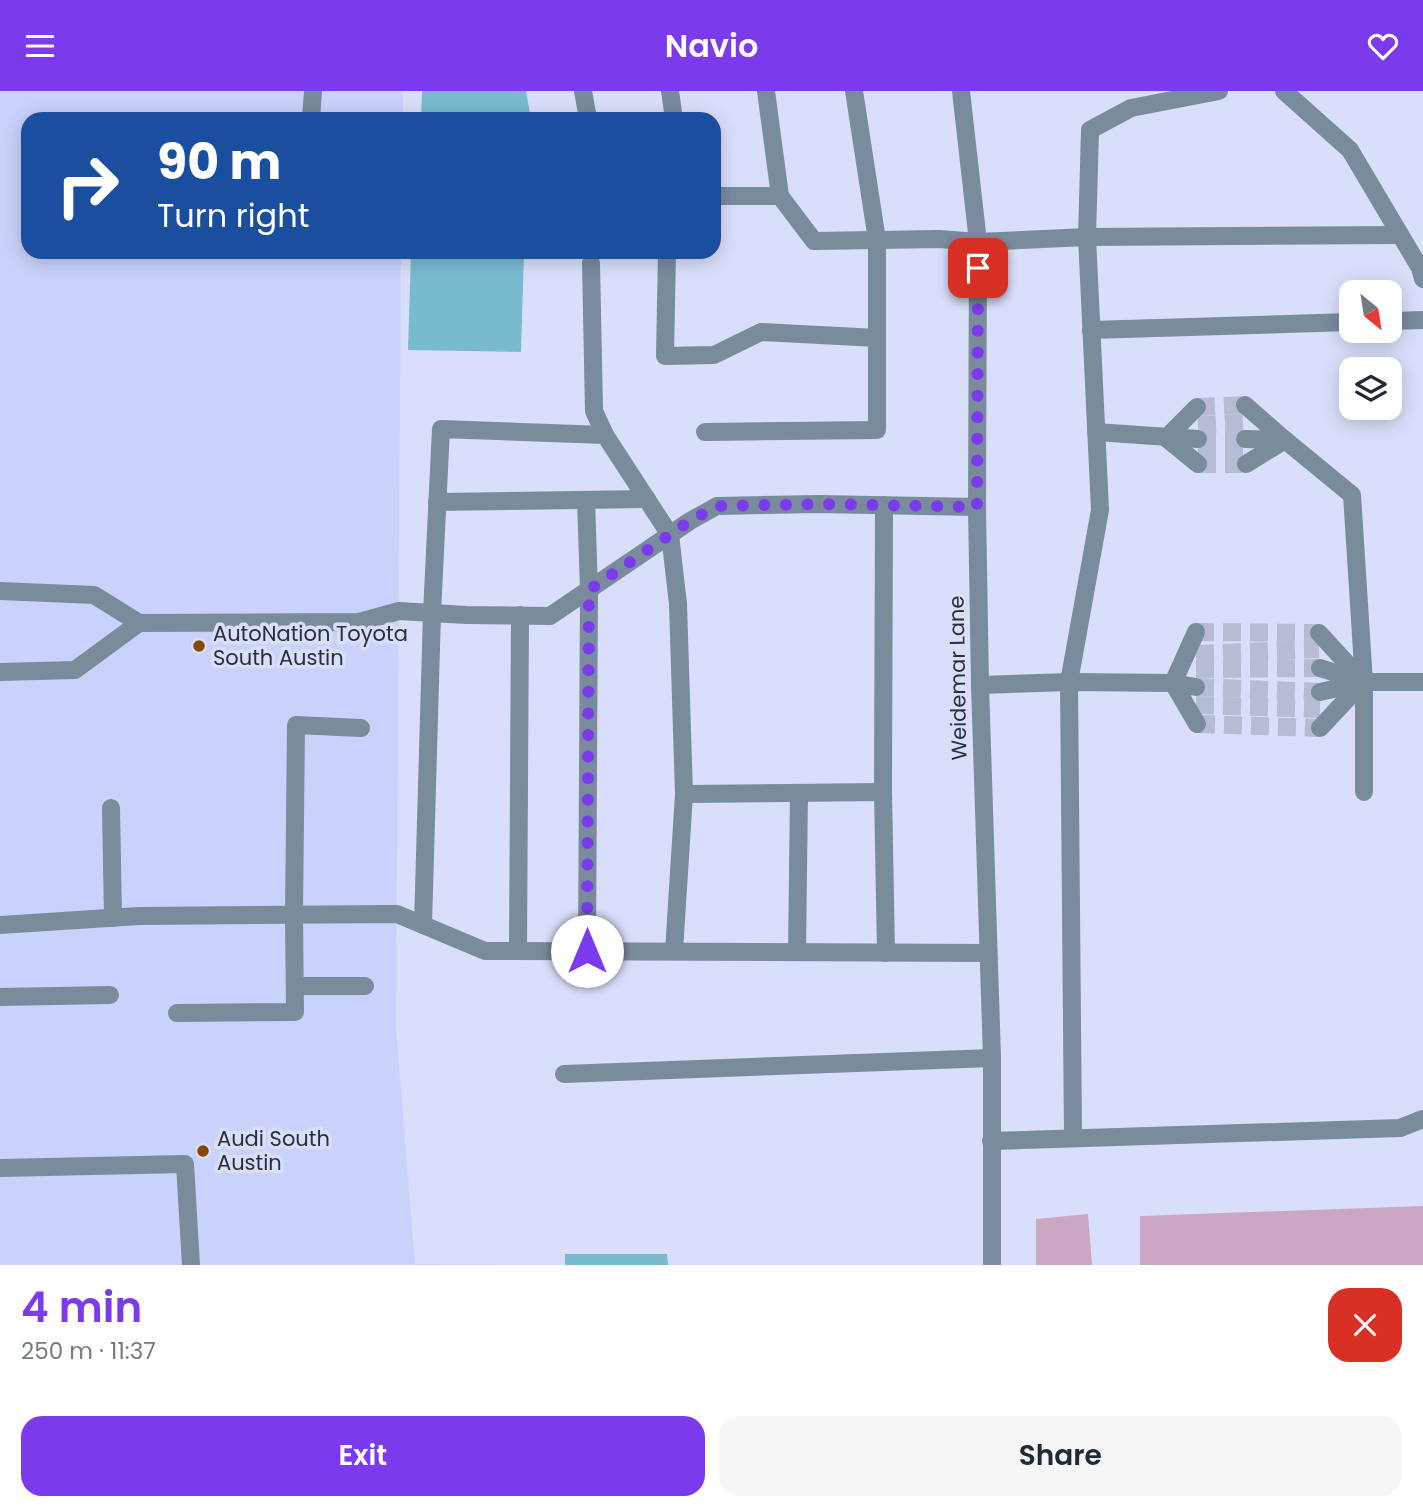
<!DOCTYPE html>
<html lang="en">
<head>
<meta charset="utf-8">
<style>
  :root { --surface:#fff; --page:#f6f6f7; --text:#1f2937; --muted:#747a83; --accent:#7c3aed }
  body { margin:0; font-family:Poppins,sans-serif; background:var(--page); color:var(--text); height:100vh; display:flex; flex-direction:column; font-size:26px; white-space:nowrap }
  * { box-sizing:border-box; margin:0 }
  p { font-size:23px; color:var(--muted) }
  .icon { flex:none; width:38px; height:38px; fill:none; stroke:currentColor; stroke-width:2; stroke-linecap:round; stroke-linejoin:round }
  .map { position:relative; height:1174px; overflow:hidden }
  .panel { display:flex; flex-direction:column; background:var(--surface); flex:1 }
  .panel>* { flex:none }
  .banner { position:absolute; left:21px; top:21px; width:700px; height:147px; border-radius:21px; box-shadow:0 4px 18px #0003; background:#1a4fa0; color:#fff; overflow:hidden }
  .needle { width:46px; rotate:150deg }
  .tools { position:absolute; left:1339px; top:189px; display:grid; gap:14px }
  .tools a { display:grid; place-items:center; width:63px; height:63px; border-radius:14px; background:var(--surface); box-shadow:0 4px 18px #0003; font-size:35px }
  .pin { position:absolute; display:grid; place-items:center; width:60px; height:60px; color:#fff; margin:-30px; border-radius:14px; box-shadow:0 4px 10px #0006 }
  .me { position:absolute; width:77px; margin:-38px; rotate:0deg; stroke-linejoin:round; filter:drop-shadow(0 0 5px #0008) }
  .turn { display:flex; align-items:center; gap:24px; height:147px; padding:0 21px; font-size:32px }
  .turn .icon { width:91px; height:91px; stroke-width:2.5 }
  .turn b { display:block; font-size:49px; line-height:60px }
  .round { display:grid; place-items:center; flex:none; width:74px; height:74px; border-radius:21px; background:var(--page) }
  .overview { display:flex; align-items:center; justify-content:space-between; height:119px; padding:0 21px }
  h1 { font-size:42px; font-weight:600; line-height:52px; color:var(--accent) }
  .primary-button { display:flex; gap:14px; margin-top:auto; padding:14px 21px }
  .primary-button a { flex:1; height:80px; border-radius:21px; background:var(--accent); color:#fff; font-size:28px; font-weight:600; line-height:80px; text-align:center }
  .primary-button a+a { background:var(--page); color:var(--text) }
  header { display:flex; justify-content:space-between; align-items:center; height:91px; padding:0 21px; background:var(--accent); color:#fff; font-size:32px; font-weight:600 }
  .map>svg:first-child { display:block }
</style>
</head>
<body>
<header><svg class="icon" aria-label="menu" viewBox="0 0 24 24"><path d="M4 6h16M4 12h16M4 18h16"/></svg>Navio<svg class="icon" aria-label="heart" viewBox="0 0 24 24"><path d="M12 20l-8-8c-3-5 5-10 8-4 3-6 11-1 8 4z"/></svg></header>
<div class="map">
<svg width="1423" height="1174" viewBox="0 0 1423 1174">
  <rect width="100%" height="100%" fill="#d9dffa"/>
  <path fill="#cad2fb" d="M 0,0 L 403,0 L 403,28 L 28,28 L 28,161 L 401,161 L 396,937 L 415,1173 L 513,1174 L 0,1174 Z"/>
  <g fill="#cca7c4">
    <path d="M 1423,1115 L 1423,1174 L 1140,1174 L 1140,1125 Z"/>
    <path d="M 1088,1123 L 1092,1174 L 1036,1174 L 1036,1128 Z"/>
  </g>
  <g fill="#79bbce">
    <path d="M 422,0 L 526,0 L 531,28 L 421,28 Z"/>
    <path d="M 411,161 L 524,161 L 521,261 L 408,259 Z"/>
    <path d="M 565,1163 L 667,1163 L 668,1174 L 565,1174 Z"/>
  </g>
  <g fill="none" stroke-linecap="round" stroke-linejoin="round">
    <g stroke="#b6bcd4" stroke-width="18" stroke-dasharray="18 9" stroke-linecap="butt">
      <path d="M 1197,316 L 1245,314"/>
      <path d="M 1198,334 L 1245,332"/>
      <path d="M 1198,348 L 1245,348"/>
      <path d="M 1198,361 L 1246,361"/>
      <path d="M 1198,373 L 1246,373"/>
      <path d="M 1196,541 L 1319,542"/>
      <path d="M 1196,563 L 1319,558"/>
      <path d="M 1196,578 L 1320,577"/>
      <path d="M 1196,596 L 1320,601"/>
      <path d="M 1196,614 L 1320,618"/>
      <path d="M 1197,633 L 1320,637"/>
    </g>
    <g stroke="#7a8b9c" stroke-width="18">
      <path d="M 583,0 L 588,28"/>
      <path d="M 670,0 L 674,28"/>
      <path d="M 766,0 L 780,105 L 814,150 L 939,148 L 978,151 L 1087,146 L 1090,39 L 1131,17 L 1219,0"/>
      <path d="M 961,0 L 978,151 L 977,416 L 980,594 L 992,967 L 992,1174"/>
      <path d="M 1284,0 L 1350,59 L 1420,177 L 1423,188"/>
      <path d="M 311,28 L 313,0"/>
      <path d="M 714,105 L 780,105"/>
      <path d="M 667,161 L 665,265 L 714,264 L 761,241 L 877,247"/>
      <path d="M 591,172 L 594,320 L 605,344"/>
      <path d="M 1390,230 L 1423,229"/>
      <path d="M 1091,239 L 1351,231"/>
      <path d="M 1245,314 L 1285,349"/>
      <path d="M 705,341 L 877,339 L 877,149 L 854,0"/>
      <path d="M 1096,341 L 1198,348"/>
      <path d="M 1166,347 L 1197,316"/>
      <path d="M 1166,347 L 1198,373"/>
      <path d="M 1245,348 L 1285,349 L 1352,404 L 1364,591 L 1364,701"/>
      <path d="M 1246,373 L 1285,349"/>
      <path d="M 586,409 L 589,499 L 587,860"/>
      <path d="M 437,411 L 647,408"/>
      <path d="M 884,414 L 883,701 L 886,862"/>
      <path d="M 0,500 L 94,504 L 139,532 L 359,531 L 399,520 L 466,524 L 550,525 L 690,430 L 717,415 L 819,413 L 977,416"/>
      <path d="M 1319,542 L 1364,591"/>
      <path d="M 1320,577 L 1361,590"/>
      <path d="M 0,581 L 75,579 L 139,532"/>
      <path d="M 1173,592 L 1196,541"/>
      <path d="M 1173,592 L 1197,633"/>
      <path d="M 980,594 L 1069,591 L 1100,419 L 1087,146 L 1400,144"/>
      <path d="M 1320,601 L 1364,591 L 1423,591"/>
      <path d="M 1320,637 L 1363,591"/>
      <path d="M 111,717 L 113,827"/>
      <path d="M 0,834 L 139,825 L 397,823 L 485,860 L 988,862"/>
      <path d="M 423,834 L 432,522 L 441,338 L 605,344 L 670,444 L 678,513 L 684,703"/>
      <path d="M 518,860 L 520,524"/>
      <path d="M 674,860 L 684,703 L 883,701"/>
      <path d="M 797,861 L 799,702"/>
      <path d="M 295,895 L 365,895"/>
      <path d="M 0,906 L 110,904"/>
      <path d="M 177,922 L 295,921 L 294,824 L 296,634 L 361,637"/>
      <path d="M 564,983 L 992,967"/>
      <path d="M 1073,1046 L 1069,591 L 1173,592 L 1196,596"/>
      <path d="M 991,1050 L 1400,1037 L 1423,1028"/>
      <path d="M 0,1077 L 185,1073 L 191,1174"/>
    </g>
  </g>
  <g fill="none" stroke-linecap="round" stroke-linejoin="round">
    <path stroke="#7c3aed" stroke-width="12" stroke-dasharray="0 21.6" d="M 587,860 L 589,499 L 690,430 L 717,415 L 820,413 L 977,416 L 978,177"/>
  </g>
  <g fill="#844900" stroke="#d9dffa" stroke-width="2.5">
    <circle cx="199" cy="555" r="7"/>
    <circle cx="203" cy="1060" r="7"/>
  </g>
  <g text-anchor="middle" stroke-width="7" stroke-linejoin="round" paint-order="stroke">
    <g font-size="21" fill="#2b2e3b" stroke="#d9dffa" text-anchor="start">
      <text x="213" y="550">AutoNation Toyota<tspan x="213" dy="24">South Austin</tspan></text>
      <text x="217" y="1055">Audi South<tspan x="217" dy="24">Austin</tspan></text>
    </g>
    <g font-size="21" fill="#2b2e3b" stroke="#d9dffa">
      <text transform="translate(958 587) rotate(-91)" y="7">Weidemar Lane</text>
    </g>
  </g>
</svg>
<div class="tools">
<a><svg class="needle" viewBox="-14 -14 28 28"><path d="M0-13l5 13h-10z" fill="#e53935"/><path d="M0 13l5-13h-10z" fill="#747a83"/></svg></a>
<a><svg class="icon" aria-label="layers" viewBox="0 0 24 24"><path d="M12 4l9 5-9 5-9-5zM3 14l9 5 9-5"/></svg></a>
</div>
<div class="pin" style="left:978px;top:177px;background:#d93025"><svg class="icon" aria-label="arrive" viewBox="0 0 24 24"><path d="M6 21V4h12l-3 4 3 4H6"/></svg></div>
<svg class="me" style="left:587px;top:860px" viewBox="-20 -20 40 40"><circle r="19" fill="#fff"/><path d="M0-13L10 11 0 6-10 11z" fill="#7c3aed"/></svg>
<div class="banner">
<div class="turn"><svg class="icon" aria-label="right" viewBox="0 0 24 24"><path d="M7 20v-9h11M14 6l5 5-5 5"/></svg><div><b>90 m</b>Turn right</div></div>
</div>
</div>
<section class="panel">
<div class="overview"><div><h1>4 min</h1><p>250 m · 11:37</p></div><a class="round" style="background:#d93025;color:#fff"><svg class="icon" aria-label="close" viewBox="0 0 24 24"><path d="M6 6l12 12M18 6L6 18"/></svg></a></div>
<div class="primary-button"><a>Exit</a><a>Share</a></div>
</section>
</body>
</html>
